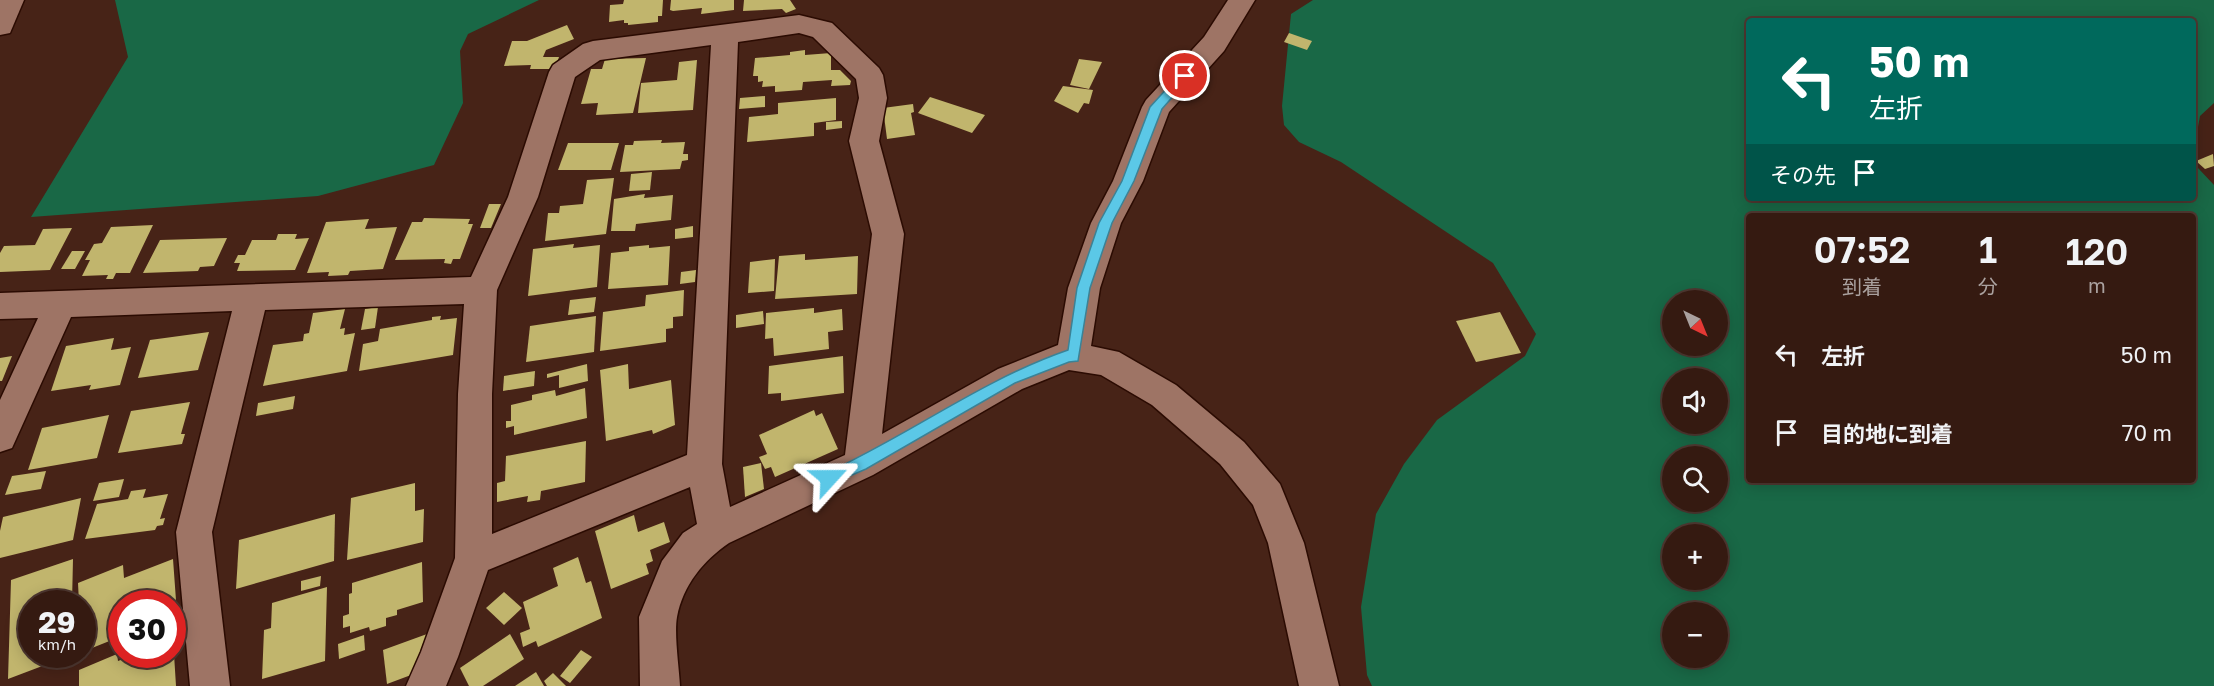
<!DOCTYPE html>
<html lang="ja">
<head>
<meta charset="utf-8">
<style>
  :root { --surface:#351a11; --page:#40271f; --text:#f1f3f6; --muted:#aaa19f; --line:#4f3831 }
  body { margin:0; font-family:"Golos Text","Noto Sans JP",sans-serif; background:var(--page); color:var(--text); height:100vh; display:flex; flex-direction:column; font-size:22px; white-space:nowrap }
  * { box-sizing:border-box; margin:0 }
  p { font-size:20px; color:var(--muted) }
  .icon { flex:none; width:33px; height:33px; fill:none; stroke:currentColor; stroke-width:2; stroke-linecap:round; stroke-linejoin:round }
  .map { position:relative; flex:1; overflow:hidden }
  .sheet { position:absolute; left:1746px; top:213px; width:450px; height:270px; display:flex; flex-direction:column; background:var(--surface); border-radius:6px; box-shadow:0 3px 15px #0003,0 0 0 2px var(--line) }
  .sheet>* { flex:none }
  .top-card { position:absolute; left:1746px; top:18px; width:450px; height:183px; border-radius:6px; box-shadow:0 3px 15px #0003,0 0 0 2px var(--line); background:#00695c; color:#fff; overflow:hidden }
  .needle { width:39px; rotate:137deg }
  .fabs { position:absolute; left:1662px; top:290px; display:grid; gap:12px }
  .fabs a { display:grid; place-items:center; width:66px; height:66px; border-radius:50%; background:var(--surface); box-shadow:0 3px 15px #0003,0 0 0 2px var(--line); font-size:30px }
  .speed { position:absolute; left:18px; top:590px; display:flex; gap:12px; font-size:30px; font-weight:700; text-align:center }
  .speed>* { display:grid; place-content:center; width:78px; height:78px; border-radius:50%; background:var(--surface); box-shadow:0 3px 15px #0003,0 0 0 2px var(--line); line-height:1 }
  .speed small { font-size:15px; font-weight:400 }
  .speed .limit { border:9px solid #d22; background:#fff; color:#111 }
  .pin { position:absolute; display:grid; place-items:center; width:51px; height:51px; color:#fff; margin:-26px; border:3px solid #fff; border-radius:50%; box-shadow:0 2px 6px #0007 }
  .me { position:absolute; width:66px; margin:-33px; rotate:66deg; stroke-linejoin:round; filter:drop-shadow(0 0 4px #0008) }
  .turn { display:flex; align-items:center; gap:21px; height:126px; padding:0 24px; font-size:27px }
  .turn .icon { width:78px; height:78px; stroke-width:2.5 }
  .turn b { display:block; font-size:42px; line-height:51px }
  .then { display:flex; align-items:center; height:57px; padding:0 24px; background:#0003; gap:12px; font-size:22px }
  .eta { display:flex; justify-content:space-evenly; align-items:center; height:102px; text-align:center }
  .eta b { font-size:36px; font-weight:600; line-height:42px }
  ul { padding:0; list-style:none }
  li { display:flex; align-items:center; gap:18px; height:78px; padding:0 24px }
  li div { flex:1 }
  li b { display:block; font-size:22px }
  li em { font-style:normal }
  .map>svg:first-child { display:block }
</style>
</head>
<body>
<div class="map">
<svg width="2214" height="686" viewBox="0 0 2214 686">
  <rect width="100%" height="100%" fill="#472317"/>
  <g fill="#196846" fill-rule="evenodd">
    <path d="M 115,0 L 539,0 L 468,34 L 460,51 L 463,103 L 434,165 L 318,196 L 31,217 L 128,57 Z"/>
    <path d="M 1313,0 L 2214,0 L 2214,103 L 2200,116 L 2194,149 L 2198,168 L 2214,185 L 2214,686 L 1372,686 L 1367,675 L 1361,607 L 1376,514 L 1404,464 L 1437,420 L 1525,356 L 1536,334 L 1493,263 L 1341,162 L 1299,142 L 1284,125 L 1282,106 L 1291,14 ZM 1749,21 L 2193,21 L 2193,198 L 1749,198 ZM 1749,216 L 2193,216 L 2193,480 L 1749,480 ZM 1672,300 L 1718,300 L 1718,345 L 1672,345 ZM 1672,378 L 1718,378 L 1718,423 L 1672,423 ZM 1672,456 L 1718,456 L 1718,501 L 1672,501 ZM 1672,534 L 1718,534 L 1718,579 L 1672,579 ZM 1672,612 L 1718,612 L 1718,657 L 1672,657 Z"/>
  </g>
  <g fill="#c1b56d">
    <path d="M 624,0 L 663,0 L 662,16 L 658,16 L 658,22 L 628,25 L 628,23 L 624,23 L 624,20 L 609,22 L 610,5 L 623,4 Z"/>
    <path d="M 671,0 L 734,0 L 734,10 L 701,14 L 702,8 L 673,11 L 670,10 Z"/>
    <path d="M 744,0 L 790,0 L 796,9 L 786,13 L 782,9 L 743,11 Z"/>
    <path d="M 567,25 L 574,39 L 546,50 L 543,57 L 559,57 L 555,69 L 530,69 L 531,65 L 504,66 L 512,41 L 527,41 Z"/>
    <path d="M 1289,33 L 1312,41 L 1307,50 L 1284,42 Z"/>
    <path d="M 805,50 L 805,55 L 831,53 L 831,70 L 840,70 L 851,81 L 850,85 L 831,86 L 832,80 L 803,82 L 802,90 L 775,92 L 775,86 L 762,87 L 763,81 L 758,82 L 758,76 L 753,76 L 755,58 L 790,55 L 790,52 Z"/>
    <path d="M 646,58 L 633,113 L 596,115 L 598,103 L 581,104 L 591,69 L 602,69 L 605,59 Z"/>
    <path d="M 1079,59 L 1102,62 L 1089,89 L 1070,85 Z"/>
    <path d="M 697,60 L 693,110 L 638,113 L 641,83 L 677,80 L 679,62 Z"/>
    <path d="M 1063,86 L 1093,90 L 1089,104 L 1084,103 L 1078,113 L 1054,101 Z"/>
    <path d="M 765,96 L 765,107 L 739,109 L 740,98 Z"/>
    <path d="M 930,97 L 985,115 L 972,133 L 918,113 Z"/>
    <path d="M 836,98 L 836,120 L 814,123 L 814,136 L 747,142 L 749,117 L 778,114 L 778,103 Z"/>
    <path d="M 913,104 L 914,112 L 911,113 L 915,135 L 887,139 L 883,108 Z"/>
    <path d="M 842,121 L 842,128 L 826,130 L 826,122 Z"/>
    <path d="M 662,140 L 661,143 L 685,142 L 683,154 L 688,154 L 688,160 L 682,161 L 680,169 L 620,172 L 625,145 L 633,145 L 634,141 Z"/>
    <path d="M 568,143 L 619,143 L 611,170 L 558,170 Z"/>
    <path d="M 2213,154 L 2214,166 L 2205,169 L 2196,161 Z"/>
    <path d="M 652,172 L 650,190 L 629,191 L 631,174 Z"/>
    <path d="M 614,178 L 606,234 L 545,241 L 548,213 L 559,213 L 560,206 L 583,204 L 587,180 Z"/>
    <path d="M 645,194 L 644,198 L 673,195 L 671,220 L 636,224 L 635,231 L 611,231 L 614,199 Z"/>
    <path d="M 489,204 L 501,204 L 491,228 L 480,228 Z"/>
    <path d="M 424,218 L 470,219 L 468,224 L 473,224 L 460,259 L 453,259 L 451,264 L 444,263 L 445,259 L 395,260 L 412,222 L 422,222 Z"/>
    <path d="M 369,219 L 365,229 L 397,227 L 383,269 L 350,271 L 348,275 L 328,276 L 329,272 L 307,273 L 326,222 Z"/>
    <path d="M 153,225 L 130,273 L 116,273 L 113,279 L 106,279 L 108,275 L 82,276 L 90,260 L 85,260 L 94,244 L 102,243 L 111,227 Z"/>
    <path d="M 693,226 L 693,237 L 675,239 L 675,229 Z"/>
    <path d="M 72,228 L 50,270 L 0,272 L 0,253 L 4,246 L 35,245 L 43,229 Z"/>
    <path d="M 278,234 L 297,234 L 295,239 L 309,238 L 295,270 L 237,271 L 240,263 L 234,263 L 238,255 L 245,255 L 252,240 L 276,240 Z"/>
    <path d="M 227,238 L 214,266 L 200,267 L 198,271 L 143,273 L 160,240 Z"/>
    <path d="M 574,244 L 573,248 L 600,245 L 597,287 L 528,296 L 533,249 Z"/>
    <path d="M 649,245 L 649,248 L 670,246 L 668,285 L 608,289 L 611,253 L 629,251 L 629,247 Z"/>
    <path d="M 72,251 L 85,251 L 75,269 L 61,269 Z"/>
    <path d="M 805,254 L 805,260 L 858,256 L 857,294 L 775,299 L 779,256 Z"/>
    <path d="M 775,259 L 774,291 L 748,293 L 750,262 Z"/>
    <path d="M 696,270 L 695,282 L 680,284 L 681,272 Z"/>
    <path d="M 684,290 L 683,316 L 673,317 L 673,328 L 666,329 L 666,342 L 600,351 L 603,312 L 645,306 L 646,295 Z"/>
    <path d="M 596,297 L 594,312 L 568,315 L 570,300 Z"/>
    <path d="M 378,307 L 375,328 L 361,330 L 365,309 Z"/>
    <path d="M 814,308 L 814,313 L 842,309 L 843,330 L 828,332 L 829,349 L 774,356 L 773,338 L 765,339 L 766,313 Z"/>
    <path d="M 345,309 L 340,329 L 345,328 L 344,335 L 355,333 L 347,371 L 263,386 L 273,345 L 303,341 L 304,334 L 309,333 L 313,313 Z"/>
    <path d="M 763,311 L 764,324 L 736,328 L 736,315 Z"/>
    <path d="M 1500,312 L 1521,353 L 1476,362 L 1456,321 Z"/>
    <path d="M 441,316 L 440,320 L 457,318 L 453,355 L 359,371 L 363,344 L 378,341 L 380,329 L 432,320 L 432,317 Z"/>
    <path d="M 596,316 L 594,352 L 526,362 L 530,326 Z"/>
    <path d="M 209,332 L 198,370 L 138,378 L 150,340 Z"/>
    <path d="M 114,338 L 111,350 L 131,347 L 120,385 L 89,390 L 91,385 L 51,391 L 66,346 Z"/>
    <path d="M 12,356 L 2,381 L 0,381 L 0,358 Z"/>
    <path d="M 843,356 L 844,393 L 781,401 L 781,393 L 768,394 L 769,366 Z"/>
    <path d="M 587,364 L 588,381 L 559,388 L 559,375 L 547,378 L 547,374 Z"/>
    <path d="M 628,364 L 629,389 L 671,380 L 675,425 L 653,434 L 652,430 L 606,441 L 600,370 Z"/>
    <path d="M 535,371 L 534,386 L 503,391 L 504,376 Z"/>
    <path d="M 585,388 L 587,418 L 514,435 L 514,426 L 506,428 L 506,421 L 511,421 L 511,405 L 532,400 L 532,395 L 555,390 L 556,396 Z"/>
    <path d="M 295,396 L 293,409 L 256,416 L 258,403 Z"/>
    <path d="M 190,402 L 181,434 L 185,434 L 182,444 L 118,453 L 131,411 Z"/>
    <path d="M 814,410 L 816,416 L 822,413 L 838,449 L 775,477 L 771,467 L 765,469 L 759,457 L 767,454 L 759,435 Z"/>
    <path d="M 109,415 L 97,458 L 28,470 L 42,428 Z"/>
    <path d="M 586,441 L 585,482 L 541,491 L 540,500 L 527,502 L 528,496 L 497,502 L 497,483 L 505,481 L 506,456 Z"/>
    <path d="M 761,463 L 764,489 L 745,497 L 743,467 Z"/>
    <path d="M 46,471 L 41,489 L 5,495 L 12,476 Z"/>
    <path d="M 124,479 L 119,497 L 93,501 L 99,483 Z"/>
    <path d="M 415,483 L 415,511 L 424,509 L 423,542 L 347,560 L 351,498 Z"/>
    <path d="M 146,489 L 143,498 L 168,494 L 160,519 L 165,518 L 163,525 L 157,526 L 155,530 L 85,539 L 97,504 L 128,499 L 131,491 Z"/>
    <path d="M 81,498 L 73,540 L 0,558 L 0,531 L 3,517 Z"/>
    <path d="M 335,514 L 334,561 L 236,589 L 239,540 Z"/>
    <path d="M 634,515 L 638,532 L 664,522 L 670,542 L 650,550 L 653,561 L 646,564 L 649,574 L 611,589 L 595,531 Z"/>
    <path d="M 578,557 L 586,583 L 591,581 L 602,618 L 538,647 L 536,641 L 523,647 L 520,633 L 530,629 L 523,602 L 558,586 L 553,568 Z"/>
    <path d="M 73,559 L 72,603 L 32,603 L 32,654 L 74,654 L 8,679 L 11,580 Z"/>
    <path d="M 173,559 L 177,614 L 172,616 L 172,603 L 122,603 L 122,636 L 82,652 L 82,603 L 79,603 L 78,583 L 123,565 L 124,578 Z"/>
    <path d="M 422,562 L 423,602 L 397,610 L 397,615 L 386,618 L 386,626 L 370,631 L 369,627 L 350,633 L 350,626 L 343,628 L 343,616 L 349,614 L 349,594 L 352,593 L 352,583 Z"/>
    <path d="M 321,576 L 320,586 L 301,591 L 301,581 Z"/>
    <path d="M 327,587 L 325,661 L 262,679 L 264,630 L 271,628 L 272,603 Z"/>
    <path d="M 504,592 L 522,608 L 504,625 L 486,608 Z"/>
    <path d="M 427,634 L 411,675 L 387,684 L 383,650 Z"/>
    <path d="M 510,634 L 524,659 L 483,686 L 469,686 L 460,668 Z"/>
    <path d="M 364,635 L 365,650 L 339,659 L 338,644 Z"/>
    <path d="M 581,650 L 592,657 L 570,683 L 560,676 Z"/>
    <path d="M 117,654 L 118,661 L 136,654 L 174,654 L 176,686 L 79,686 L 79,670 Z"/>
    <path d="M 536,672 L 544,686 L 515,686 Z"/>
    <path d="M 553,673 L 566,686 L 547,686 L 544,681 Z"/>
  </g>
  <g fill="none" stroke-linecap="round" stroke-linejoin="round">
    <defs>
      <g id="minor">
        <path d="M 0,0 L 24,0 L 10,33 L 0,35 Z"/>
        <path d="M 1228,0 L 1255,0 L 1224,51 L 1169,112 L 1143,181 L 1121,223 L 1100,288 L 1091,346 L 1119,352 L 1176,385 L 1244,442 L 1280,484 L 1304,543 L 1339,686 L 1299,686 L 1268,543 L 1253,505 L 1220,464 L 1152,405 L 1101,375 L 1069,370 L 1022,389 L 873,475 L 729,543 C 704,560 683,585 677,617 C 674,634 679,667 680,686 L 640,686 L 639,617 L 662,561 L 683,533 L 697,524 L 690,487 L 488,570 L 458,657 L 446,686 L 406,686 L 421,652 L 455,558 L 458,394 L 464,304 L 265,310 L 212,532 L 230,686 L 190,686 L 176,532 L 232,311 L 71,317 L 12,448 L 0,452 L 0,400 L 38,318 L 0,319 L 0,293 L 471,277 L 508,197 L 549,72 L 553,65 L 583,44 L 593,41 L 799,15 L 832,23 L 879,68 L 883,75 L 887,98 L 879,141 L 904,234 L 882,434 L 998,369 L 1058,345 L 1068,288 L 1091,223 L 1113,181 L 1142,107 L 1146,100 L 1204,37 ZM 799,33 L 813,37 L 856,79 L 859,98 L 849,141 L 872,234 L 845,455 L 730,507 L 722,464 L 738,42 ZM 711,45 L 687,455 L 492,534 L 492,394 L 497,290 L 538,197 L 575,77 L 600,60 Z"/>
      </g>
    </defs>
    <use href="#minor" stroke="#2b0b02" stroke-width="3"/>
    <use href="#minor" fill="#9e7465" fill-rule="evenodd"/>
  </g>
  <path fill="#5bc8e7" stroke="#3b8296" stroke-width="1.5" d="M 1185,71 L 1191,76 L 1162,109 L 1134,181 L 1112,223 L 1090,288 L 1078,361 L 1069,362 L 1015,383 L 866,469 L 829,485 L 824,483 L 822,478 L 824,474 C 908,436 981,380 1068,350 L 1077,288 L 1099,223 L 1122,181 L 1150,107 L 1181,73 Z"/>
</svg>
<div class="fabs">
<a><svg class="needle" viewBox="-14 -14 28 28"><path d="M0-13l5 13h-10z" fill="#e53935"/><path d="M0 13l5-13h-10z" fill="#aaa19f"/></svg></a>
<a><svg class="icon" aria-label="sound" viewBox="0 0 24 24"><path d="M4 9h4l5-4v14l-5-4H4zM17 9q2 3 0 6"/></svg></a>
<a><svg class="icon" aria-label="search" viewBox="0 0 24 24"><circle cx="10" cy="10" r="6"/><path d="M15 15l6 6"/></svg></a>
<a>+</a>
<a>−</a>
</div>
<div class="speed"><div>29<small>km/h</small></div><div class="limit">30</div></div>
<div class="pin" style="left:1185px;top:76px;background:#d93025"><svg class="icon" aria-label="arrive" viewBox="0 0 24 24"><path d="M6 21V4h12l-3 4 3 4H6"/></svg></div>
<svg class="me" style="left:829px;top:478px" viewBox="-20 -20 40 40"><path d="M0-17L14 15 0 8-14 15z" fill="#5bc8e7" stroke="#fff" stroke-width="4"/></svg>
<div class="top-card">
<div class="turn"><svg class="icon" aria-label="left" viewBox="0 0 24 24"><path d="M17 20v-9H6M10 6l-5 5 5 5"/></svg><div><b>50 m</b>左折</div></div>
<div class="then">その先<svg class="icon" aria-label="arrive" viewBox="0 0 24 24"><path d="M6 21V4h12l-3 4 3 4H6"/></svg></div>
</div>
<section class="sheet">
<div class="eta">
<div><b>07:52</b><p>到着</p></div>
<div><b>1</b><p>分</p></div>
<div><b>120</b><p>m</p></div>
</div>
<ul>
<li><svg class="icon" aria-label="left" viewBox="0 0 24 24"><path d="M17 20v-9H6M10 6l-5 5 5 5"/></svg><div><b>左折</b></div><em>50 m</em></li>
<li><svg class="icon" aria-label="arrive" viewBox="0 0 24 24"><path d="M6 21V4h12l-3 4 3 4H6"/></svg><div><b>目的地に到着</b></div><em>70 m</em></li>
</ul>
</section>
</div>
</body>
</html>
